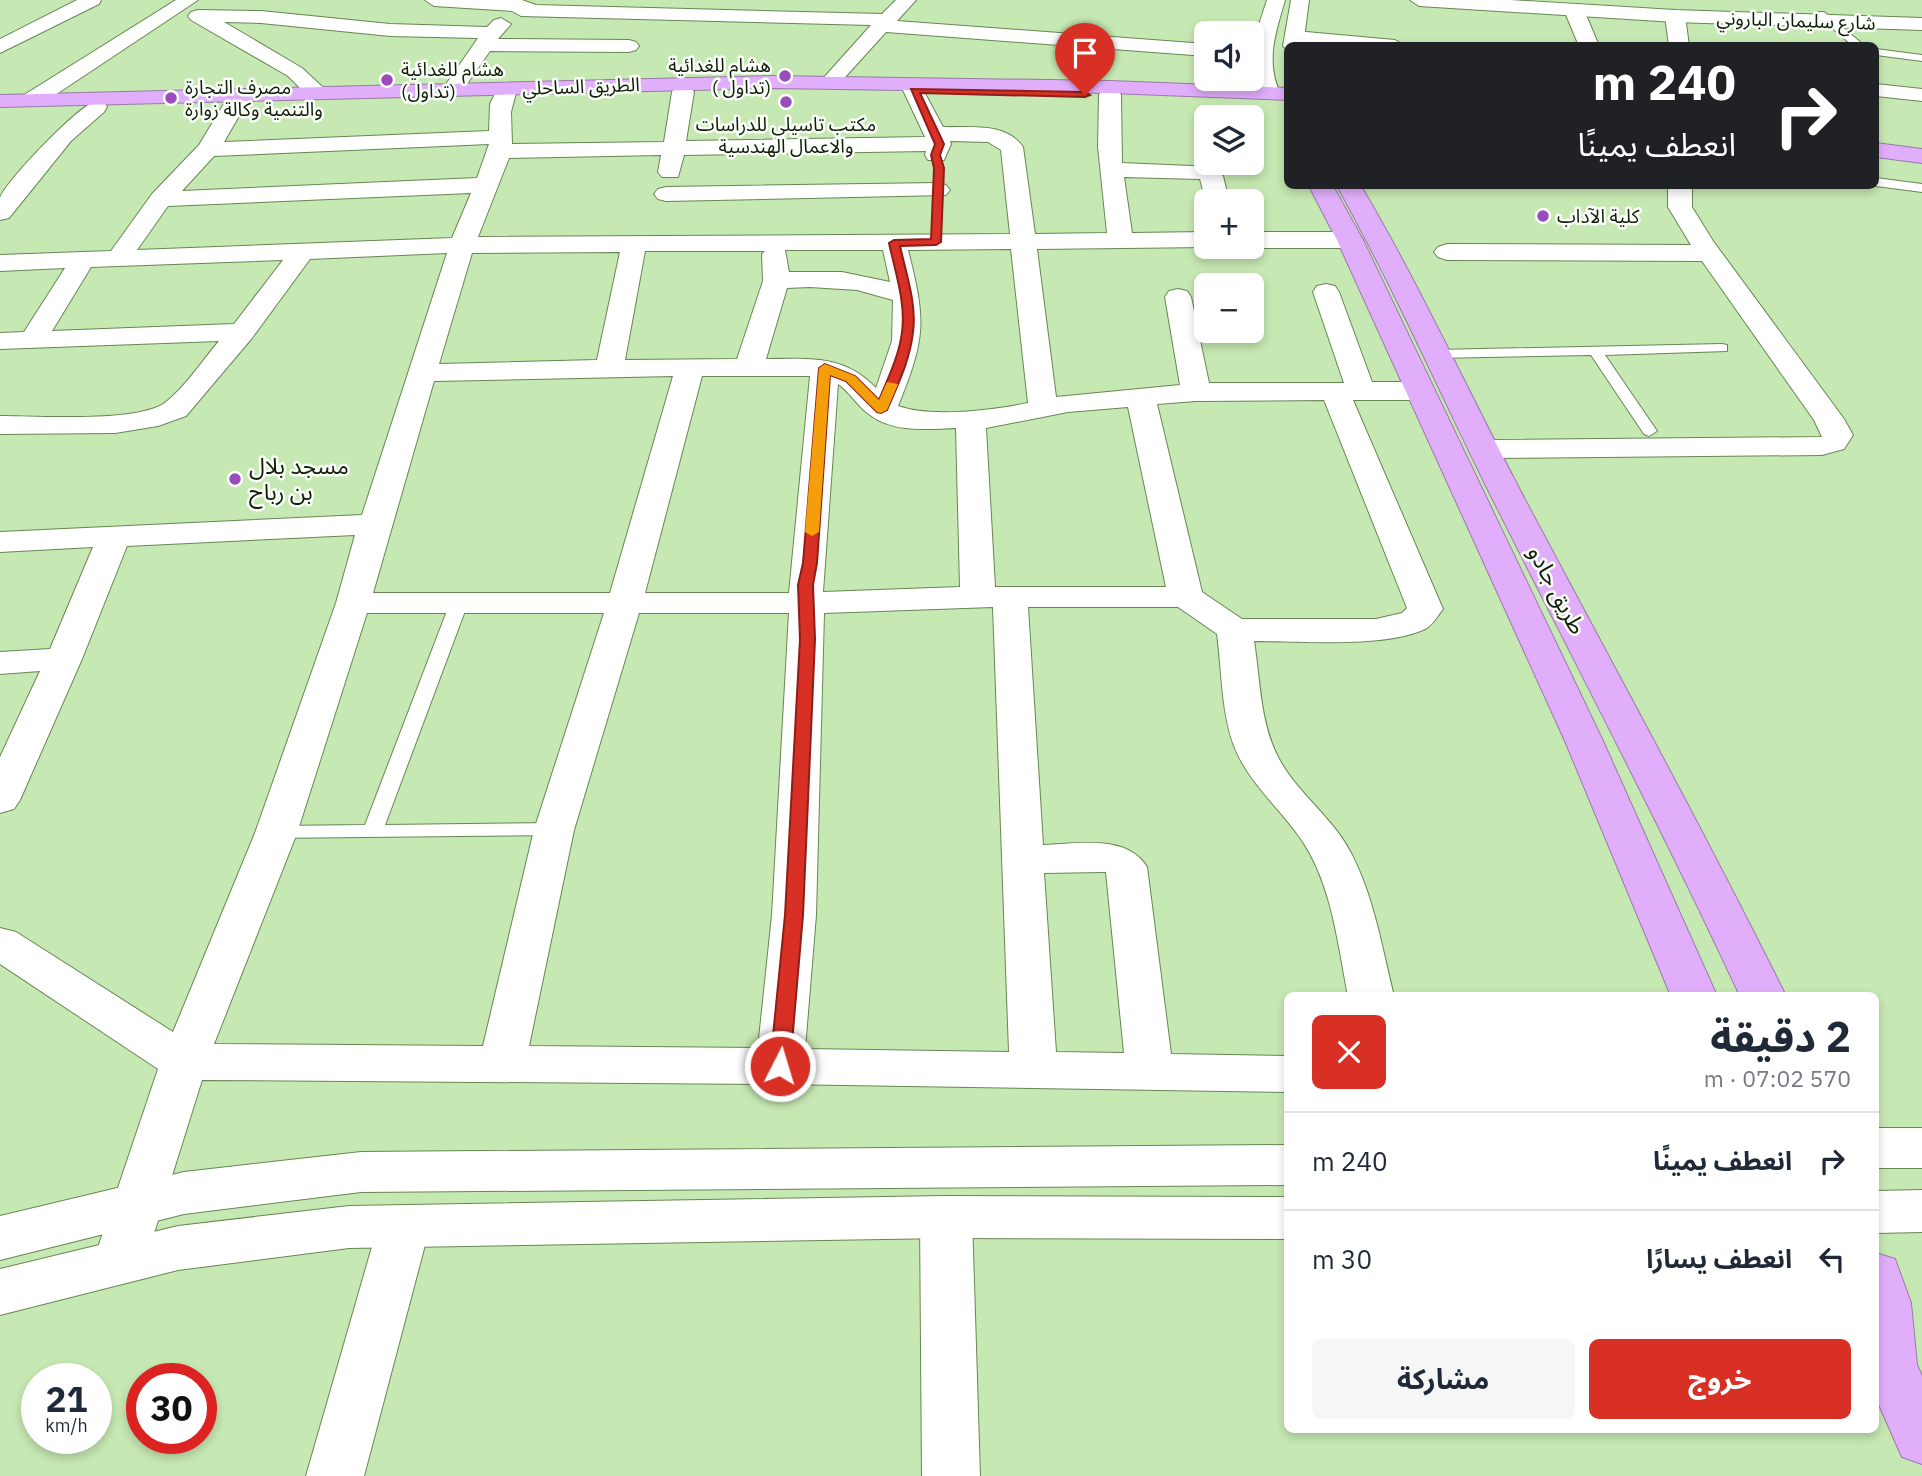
<!DOCTYPE html>
<html lang="ar">
<head>
<meta charset="utf-8">
<style>
  :root { --surface:#fff; --page:#f6f6f7; --text:#1f2937; --muted:#747a83; --line:#e0e1e3; --accent:#d93025 }
  body { margin:0; font-family:"IBM Plex Sans","Noto Sans Arabic",sans-serif; background:var(--page); color:var(--text); direction:rtl; height:100vh; display:flex; flex-direction:column; font-size:26px; white-space:nowrap }
  * { box-sizing:border-box; margin:0 }
  p { font-size:23px; color:var(--muted) }
  .icon { flex:none; width:38px; height:38px; fill:none; stroke:currentColor; stroke-width:2; stroke-linecap:round; stroke-linejoin:round }
  .map { position:relative; flex:1; overflow:hidden; direction:ltr }
  .details { position:absolute; left:1284px; top:992px; width:595px; height:441px; display:flex; flex-direction:column; background:var(--surface); border-radius:10px; box-shadow:0 4px 10px #0003; direction:rtl }
  .details>* { flex:none }
  .banner { position:absolute; left:1284px; top:42px; width:595px; height:147px; border-radius:10px; box-shadow:0 4px 10px #0003; direction:rtl; background:#202124; color:#fff; overflow:hidden }
  .controls { position:absolute; left:1194px; top:21px; display:grid; gap:14px }
  .controls a { display:grid; place-items:center; width:70px; height:70px; border-radius:10px; background:var(--surface); box-shadow:0 4px 10px #0003; font-size:35px }
  .speed { position:absolute; left:21px; top:1363px; display:flex; gap:14px; font-size:35px; font-weight:700; text-align:center }
  .speed>* { display:grid; place-content:center; width:91px; height:91px; border-radius:50%; background:var(--surface); box-shadow:0 4px 10px #0003; line-height:1 }
  .speed small { font-size:18px; font-weight:400 }
  .speed .limit { border:10px solid #d22; background:#fff; color:#111 }
  .pin { position:absolute; display:grid; place-items:center; width:60px; height:60px; color:#fff; margin:-72px -30px; border-radius:50% 50% 50% 0; rotate:-45deg; box-shadow:0 0 7px #0007 }
  .pin .icon { rotate:45deg }
  .me { position:absolute; width:77px; margin:-38px; rotate:5deg; stroke-linejoin:round; filter:drop-shadow(0 0 5px #0008) }
  .turn { display:flex; align-items:center; gap:24px; height:147px; padding:0 28px; font-size:32px }
  .turn .icon { width:91px; height:91px; stroke-width:2.5 }
  .turn b { display:block; font-size:49px; line-height:60px }
  .round { display:grid; place-items:center; flex:none; width:74px; height:74px; border-radius:10px; background:var(--page) }
  .overview { display:flex; align-items:center; justify-content:space-between; height:119px; padding:0 28px }
  h1 { font-size:42px; font-weight:700; line-height:52px }
  .cta { display:flex; gap:14px; margin-top:auto; padding:14px 28px }
  .cta a { flex:1; height:80px; border-radius:10px; background:var(--accent); color:#fff; font-size:28px; font-weight:700; line-height:80px; text-align:center }
  .cta a+a { background:var(--page); color:var(--text) }
  ul { padding:0; list-style:none }
  li { display:flex; align-items:center; gap:21px; height:98px; padding:0 28px; border-top:2px solid var(--line) }
  li div { flex:1 }
  li b { display:block; font-size:26px }
  li em { font-style:normal }
  .map>svg:first-child { display:block }
</style>
</head>
<body>
<div class="map">
<svg width="1922" height="1476" viewBox="0 0 1922 1476">
  <rect width="100%" height="100%" fill="#c6e8b2"/>
  <g fill="none" stroke-linecap="round" stroke-linejoin="round">
    <defs>
      <g id="lane">
        <path d="M 1818,12 L 1824,12 L 1865,46 L 1853,46 L 1818,16 Z"/>
        <path d="M 1876,49 L 1922,55 L 1922,61 L 1876,55 Z"/>
        <path d="M 1876,178 L 1922,184 L 1922,192 L 1876,186 Z"/>
        <path d="M 1722,344 L 1727,345 L 1727,351 L 1605,355 L 1657,431 L 1649,436 L 1644,434 L 1591,355 L 1436,358 L 1429,354 L 1436,350 Z"/>
        <path d="M 459,598 L 468,603 L 385,825 L 554,823 L 561,825 L 564,830 L 561,835 L 269,838 L 266,833 L 269,828 L 276,826 L 365,825 L 450,603 Z"/>
      </g>
      <g id="street">
        <path d="M 77,0 L 101,0 L 99,4 L 0,53 L 0,39 Z"/>
        <path d="M 176,0 L 198,0 L 40,105 L 24,105 L 21,100 L 24,95 Z"/>
        <path d="M 425,0 L 522,0 L 536,5 L 882,14 L 896,0 L 916,0 L 897,21 L 1206,44 L 1206,56 L 886,32 L 837,86 L 823,86 L 820,82 L 871,25 L 521,16 L 512,11 L 434,6 Z"/>
        <path d="M 1574,4 L 1584,10 L 1599,46 L 1579,46 L 1564,10 Z"/>
        <path d="M 198,10 L 261,11 L 390,24 L 487,27 L 494,20 L 501,18 L 511,24 L 498,39 L 629,40 L 636,42 L 639,46 L 636,50 L 629,52 L 490,51 L 460,94 L 446,94 L 442,90 L 478,38 L 390,36 L 261,23 L 224,22 L 302,68 L 329,93 L 326,98 L 310,98 L 288,76 L 191,20 L 188,16 L 191,12 Z"/>
        <path d="M 1675,10 L 1685,16 L 1689,46 L 1669,46 L 1665,16 Z"/>
        <path d="M 1295,31 L 1395,40 L 1405,46 L 1323,46 L 1288,41 L 1285,37 L 1288,33 Z"/>
        <path d="M 506,83 L 513,85 L 517,89 L 511,112 L 512,144 L 664,142 L 672,92 L 675,87 L 691,87 L 694,92 L 686,141 L 925,137 L 903,90 L 907,86 L 921,86 L 943,127 C 970,128 1006,122 1023,147 L 1035,234 L 1107,233 L 1098,147 L 1099,95 L 1102,90 L 1118,90 L 1121,95 L 1122,163 L 1214,167 L 1223,176 L 1229,201 L 1206,202 L 1200,179 L 1124,177 L 1132,233 L 1206,232 L 1206,247 L 1209,247 L 1037,249 L 1056,397 L 1180,385 L 1165,297 L 1169,291 L 1178,289 L 1187,291 L 1191,297 L 1209,383 L 1344,383 L 1313,292 L 1317,286 L 1326,284 L 1335,286 L 1339,292 L 1372,382 L 1420,382 L 1430,385 L 1435,391 L 1430,397 L 1420,400 L 1353,400 L 1443,609 C 1438,615 1432,626 1425,629 C 1385,648 1299,641 1254,641 C 1260,678 1260,721 1277,755 C 1295,792 1332,816 1351,853 C 1374,897 1382,948 1394,996 L 1348,996 C 1338,945 1332,886 1303,842 C 1281,809 1249,784 1234,746 C 1221,711 1222,671 1217,634 L 1178,607 L 1028,607 L 1043,845 C 1077,844 1127,834 1147,867 L 1171,1054 L 1288,1056 L 1288,1092 L 780,1084 L 202,1080 L 145,1262 L 138,1278 L 119,1284 L 100,1278 L 93,1262 L 158,1069 L 0,964 L 0,928 L 16,932 L 173,1032 L 255,833 L 336,603 L 355,535 L 127,546 L 82,659 L 20,800 L 14,809 L 0,813 L 0,757 L 40,671 L 0,674 L 0,652 L 50,649 L 93,547 L 0,552 L 0,532 L 362,515 L 447,253 L 310,259 L 252,338 L 186,416 L 158,426 L 115,433 L 0,434 L 0,416 C 35,416 141,423 166,402 C 186,386 202,361 219,341 L 0,349 L 0,333 L 24,332 L 65,268 L 0,271 L 0,255 L 111,251 L 152,194 L 199,145 L 228,97 L 244,97 L 247,102 L 224,142 L 489,131 L 490,104 L 499,85 ZM 950,141 L 988,142 L 1001,150 L 1010,234 L 478,237 L 509,158 L 661,155 L 658,172 L 662,177 L 678,177 L 684,155 L 926,151 L 925,155 L 928,160 L 944,160 L 951,144 ZM 489,144 L 477,178 L 182,191 L 214,156 ZM 471,193 L 452,238 L 137,250 L 168,206 ZM 1011,249 L 1028,403 C 993,410 931,418 898,406 C 926,337 926,321 908,250 ZM 785,250 L 883,250 L 890,282 L 842,272 L 789,272 ZM 645,251 L 765,251 L 762,254 L 763,281 L 737,359 L 625,360 ZM 620,252 L 597,360 L 439,364 L 472,253 ZM 283,260 L 234,324 L 52,331 L 91,267 ZM 810,287 L 857,290 L 893,300 L 892,341 L 876,388 C 843,354 810,359 766,359 L 787,288 ZM 673,376 L 610,593 L 373,593 L 434,381 ZM 702,376 L 810,376 L 789,593 L 645,593 ZM 838,384 C 850,392 858,407 870,415 C 893,433 929,429 956,428 L 960,587 L 823,592 ZM 1324,400 L 1407,608 L 1402,613 L 1376,619 L 1242,619 L 1202,592 L 1157,404 L 1196,401 ZM 1128,407 L 1166,587 L 995,587 L 986,428 L 1068,412 ZM 993,607 L 1009,1052 L 805,1049 L 816,915 L 824,613 ZM 367,613 L 604,613 L 534,830 L 483,1046 L 214,1044 L 297,833 ZM 639,613 L 789,613 L 772,915 L 758,1048 L 529,1046 L 574,830 ZM 1103,872 L 1106,872 L 1124,1053 L 1056,1052 L 1044,873 Z"/>
        <path d="M 1876,84 L 1922,89 L 1922,101 L 1876,96 Z"/>
        <path d="M 96,101 L 104,102 L 107,107 L 104,112 L 71,141 L 9,218 L 0,220 C 0,214 0,204 0,198 C 5,182 79,105 96,101 Z"/>
        <path d="M 938,183 L 946,185 L 950,190 L 946,195 L 666,201 L 658,199 L 654,194 L 658,189 L 666,187 Z"/>
        <path d="M 1668,186 L 1692,186 L 1692,207 L 1713,241 L 1844,419 L 1853,435 L 1844,449 L 1822,455 L 1484,458 L 1473,456 L 1469,449 L 1473,442 L 1484,440 L 1822,437 L 1814,420 L 1702,261 L 1447,260 L 1438,257 L 1434,252 L 1438,247 L 1447,244 L 1691,245 L 1668,207 Z"/>
        <path d="M 1251,232 L 1350,232 L 1359,235 L 1363,240 L 1359,245 L 1350,248 L 1251,248 L 1248,247 L 1251,247 Z"/>
        <path d="M 946,1196 L 964,1202 L 972,1217 L 980,1476 L 922,1476 L 920,1217 L 928,1202 Z"/>
        <path d="M 404,1205 L 422,1211 L 430,1226 L 364,1476 L 306,1476 L 378,1226 L 386,1211 Z"/>
      </g>
      <g id="secondary">
        <path d="M 1267,0 L 1285,0 C 1276,32 1265,60 1280,93 L 1277,98 L 1261,98 C 1241,67 1257,32 1267,0 Z"/>
        <path d="M 1291,0 L 1309,0 L 1303,46 L 1288,46 L 1288,51 L 1283,46 Z"/>
        <path d="M 1410,0 L 1510,0 L 1675,10 L 1922,18 L 1922,30 L 1675,22 L 1419,6 Z"/>
        <rect x="1876" y="1128" width="46" height="40"/>
        <path d="M 1288,1145 L 1288,1185 L 361,1192 L 184,1214 L 0,1260 L 0,1216 L 184,1172 L 361,1152 Z"/>
        <path d="M 1922,1190 L 1922,1232 L 1876,1233 L 1876,1191 Z"/>
        <path d="M 946,1196 L 1288,1197 L 1288,1239 L 946,1238 L 349,1248 L 178,1270 L 0,1315 L 0,1269 L 178,1226 L 349,1206 Z"/>
      </g>
      <g id="highway">
        <path d="M 772,76 L 1110,81 L 1288,88 L 1288,100 L 1110,93 L 772,88 L 0,107 L 0,95 Z"/>
        <path d="M 1876,143 L 1922,149 L 1922,163 L 1876,157 Z"/>
        <path d="M 1309,186 L 1333,186 L 1363,240 L 1603,741 L 1717,996 L 1671,996 L 1565,741 L 1337,240 Z"/>
        <path d="M 1337,186 L 1361,186 C 1419,284 1467,389 1520,490 C 1609,658 1701,825 1786,996 L 1740,996 C 1661,826 1574,661 1490,494 C 1439,391 1393,286 1337,186 Z"/>
        <path d="M 1876,1253 L 1895,1259 L 1911,1303 L 1917,1365 L 1922,1376 L 1922,1464 L 1902,1457 L 1876,1398 Z"/>
      </g>
    </defs>
    <use href="#lane" stroke="#688654" stroke-width="2"/>
    <use href="#street" stroke="#688654" stroke-width="2"/>
    <use href="#secondary" stroke="#688654" stroke-width="2"/>
    <use href="#highway" stroke="#987ba6" stroke-width="2"/>
    <use href="#lane" fill="#fff" fill-rule="evenodd"/>
    <use href="#street" fill="#fff" fill-rule="evenodd"/>
    <use href="#secondary" fill="#fff" fill-rule="evenodd"/>
    <use href="#highway" fill="#e1aefb" fill-rule="evenodd"/>
  </g>
  <path fill="#d93025" stroke="#8d1f18" stroke-width="2" d="M 911,89 L 1085,92 L 1090,95 L 1085,97 L 920,93 L 944,144 L 940,155 L 944,168 L 941,242 L 936,245 L 900,246 C 906,273 917,305 913,332 C 910,360 898,384 887,410 L 881,413 L 877,412 L 846,381 L 830,375 L 817,563 L 813,585 L 815,639 L 803,915 L 790,1066 L 787,1071 L 780,1073 L 773,1071 L 770,1066 L 785,915 L 800,639 L 798,585 L 803,563 L 819,368 L 825,364 L 855,376 L 879,400 C 888,378 899,356 902,332 C 906,303 895,271 889,243 L 894,240 L 931,239 L 934,168 L 931,155 L 935,144 Z"/>
  <path fill="#f59e0b" d="M 825,364 L 855,376 L 879,400 L 887,382 L 898,384 L 887,410 L 881,413 L 877,412 L 846,381 L 830,375 L 819,532 L 812,536 L 805,532 L 819,368 Z"/>
  <g fill="#9a4cbd" stroke="#fafef8" stroke-width="2.5">
    <circle cx="785" cy="76" r="7"/>
    <circle cx="387" cy="80" r="7"/>
    <circle cx="171" cy="98" r="7"/>
    <circle cx="786" cy="102" r="7"/>
    <circle cx="1543" cy="216" r="7"/>
    <circle cx="235" cy="479" r="7"/>
  </g>
  <g text-anchor="middle" stroke-width="5" stroke-linejoin="round" paint-order="stroke">
    <g font-size="19" fill="#111d09" stroke="#fafef8">
      <text transform="translate(1796 20) rotate(2)" y="7">شارع سليمان الباروني</text>
      <text transform="translate(581 86) rotate(-2)" y="7">الطريق الساحلي</text>
    </g>
    <g font-size="19" fill="#111d09" stroke="#fafef8" text-anchor="start">
      <text x="771" y="72" text-anchor="end">هشام للغدائية<tspan x="771" dy="22">( تداول)</tspan></text>
      <text x="401" y="76">هشام للغدائية<tspan x="401" dy="22">(تداول)</tspan></text>
      <text x="185" y="94">مصرف التجارة<tspan x="185" dy="22">والتنمية وكالة زوارة</tspan></text>
      <text x="786" y="131" text-anchor="middle">مكتب تاسيلي للدراسات<tspan x="786" dy="22">والاعمال الهندسية</tspan></text>
      <text x="1557" y="223">كلية الآداب</text>
    </g>
    <g font-size="23" fill="#111d09" stroke="#fafef8" text-anchor="start">
      <text x="249" y="474">مسجد بلال<tspan x="249" dy="26">بن رباح</tspan></text>
    </g>
    <g font-size="23" fill="#111d09" stroke="#fafef8">
      <text transform="translate(1557 590) rotate(62)" y="8">طريق جادو</text>
    </g>
  </g>
</svg>
<div class="controls">
<a><svg class="icon" aria-label="sound" viewBox="0 0 24 24"><path d="M4 9h4l5-4v14l-5-4H4zM17 9q2 3 0 6"/></svg></a>
<a><svg class="icon" aria-label="layers" viewBox="0 0 24 24"><path d="M12 4l9 5-9 5-9-5zM3 14l9 5 9-5"/></svg></a>
<a>+</a>
<a>−</a>
</div>
<div class="speed"><div>21<small>km/h</small></div><div class="limit">30</div></div>
<div class="pin" style="left:1085px;top:95px;background:#d93025"><svg class="icon" aria-label="arrive" viewBox="0 0 24 24"><path d="M6 21V4h12l-3 4 3 4H6"/></svg></div>
<svg class="me" style="left:780px;top:1066px" viewBox="-20 -20 40 40"><circle r="17" fill="#d93025" stroke="#fff" stroke-width="3"/><path d="M0-11L8 9 0 5-8 9z" fill="#fff"/></svg>
<div class="banner">
<div class="turn"><svg class="icon" aria-label="right" viewBox="0 0 24 24"><path d="M7 20v-9h11M14 6l5 5-5 5"/></svg><div><b>240 m</b>انعطف يمينًا</div></div>
</div>
<section class="details">
<div class="overview"><div><h1>2 دقيقة</h1><p>570 m · 07:02</p></div><a class="round" style="background:#d93025;color:#fff"><svg class="icon" aria-label="close" viewBox="0 0 24 24"><path d="M6 6l12 12M18 6L6 18"/></svg></a></div>
<ul>
<li><svg class="icon" aria-label="right" viewBox="0 0 24 24"><path d="M7 20v-9h11M14 6l5 5-5 5"/></svg><div><b>انعطف يمينًا</b></div><em>240 m</em></li>
<li><svg class="icon" aria-label="left" viewBox="0 0 24 24"><path d="M17 20v-9H6M10 6l-5 5 5 5"/></svg><div><b>انعطف يسارًا</b></div><em>30 m</em></li>
</ul>
<div class="cta"><a>خروج</a><a>مشاركة</a></div>
</section>
</div>
</body>
</html>
